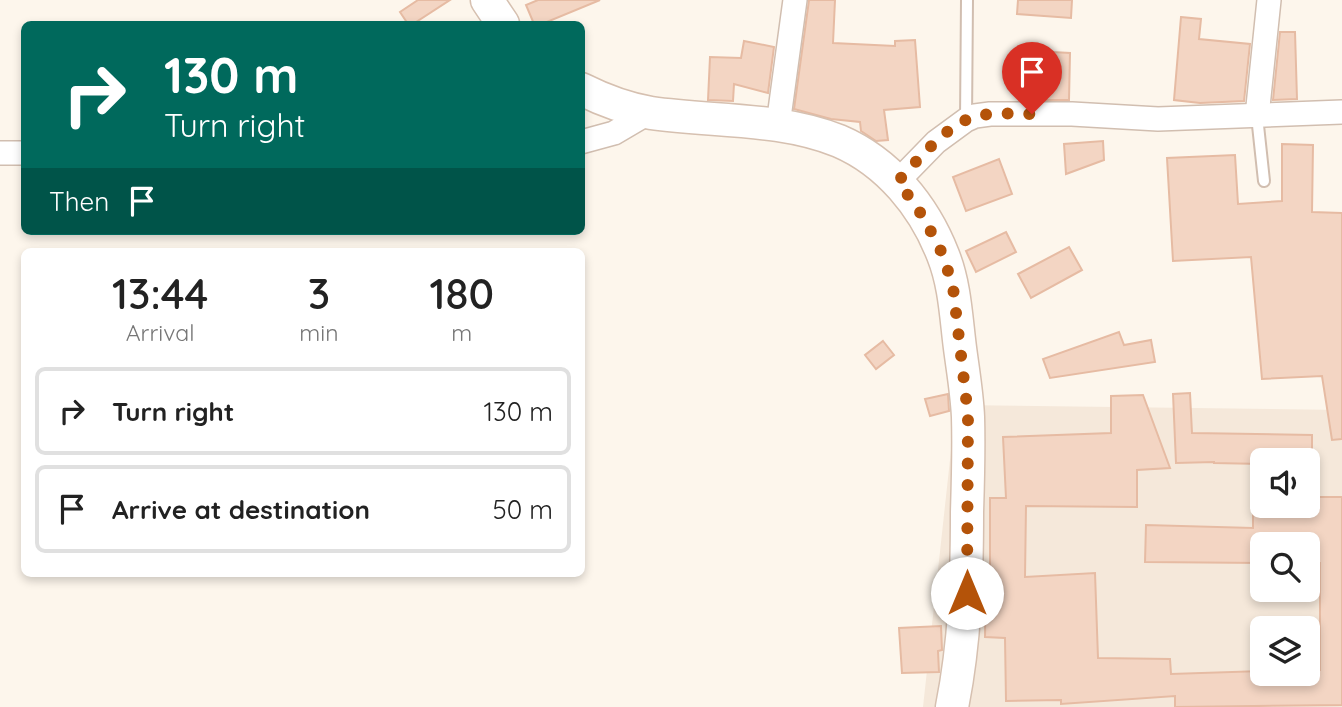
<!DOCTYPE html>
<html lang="en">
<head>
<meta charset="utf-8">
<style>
  :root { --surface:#fff; --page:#f6f6f6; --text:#222; --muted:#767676; --line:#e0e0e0 }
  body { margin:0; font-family:Quicksand,sans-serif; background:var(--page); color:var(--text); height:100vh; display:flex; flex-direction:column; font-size:26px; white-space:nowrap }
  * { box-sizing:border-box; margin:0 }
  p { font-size:23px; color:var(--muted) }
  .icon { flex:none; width:38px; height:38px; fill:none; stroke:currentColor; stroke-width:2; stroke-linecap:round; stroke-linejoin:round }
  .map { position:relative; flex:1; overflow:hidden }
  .sheet { position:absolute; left:21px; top:248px; width:564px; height:329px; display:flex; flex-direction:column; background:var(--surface); border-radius:10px; box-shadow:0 4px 10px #0003 }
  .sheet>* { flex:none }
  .hud { position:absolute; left:21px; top:21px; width:564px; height:214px; border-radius:10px; box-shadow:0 4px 10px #0003; background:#00695c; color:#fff; overflow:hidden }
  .controls { position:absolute; left:1250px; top:448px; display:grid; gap:14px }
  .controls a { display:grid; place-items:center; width:70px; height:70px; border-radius:10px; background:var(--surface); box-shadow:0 4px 10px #0003; font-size:35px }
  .pin { position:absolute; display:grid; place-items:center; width:60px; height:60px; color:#fff; margin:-72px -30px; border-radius:50% 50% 50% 0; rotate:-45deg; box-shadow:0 0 7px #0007 }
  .pin .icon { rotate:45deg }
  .me { position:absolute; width:77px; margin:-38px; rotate:0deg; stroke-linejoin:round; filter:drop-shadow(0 0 5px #0008) }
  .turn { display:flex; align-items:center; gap:24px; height:147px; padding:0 28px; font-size:32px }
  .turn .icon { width:91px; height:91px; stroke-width:2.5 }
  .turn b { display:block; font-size:49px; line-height:60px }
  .then { display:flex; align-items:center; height:66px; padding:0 28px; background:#0003; gap:14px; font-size:26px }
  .eta { display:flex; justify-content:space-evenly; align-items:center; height:119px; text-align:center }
  .eta b { font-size:42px; font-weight:600; line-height:49px }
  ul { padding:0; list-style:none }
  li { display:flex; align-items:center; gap:21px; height:88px; margin:0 14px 10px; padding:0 14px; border:4px solid var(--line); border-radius:10px }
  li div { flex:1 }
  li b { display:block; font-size:26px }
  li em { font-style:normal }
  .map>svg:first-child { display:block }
</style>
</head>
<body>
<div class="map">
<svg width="1342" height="707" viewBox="0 0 1342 707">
  <rect width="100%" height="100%" fill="#fdf6ec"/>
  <path fill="#f5e8da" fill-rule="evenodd" d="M 956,405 L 1342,410 L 1342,707 L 923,707 ZM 1262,460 L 1307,460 L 1307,506 L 1262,506 ZM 1262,544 L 1307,544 L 1307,590 L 1262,590 ZM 1262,628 L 1307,628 L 1307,674 L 1262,674 Z"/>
  <g fill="#f3d5c3" stroke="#e6bba3" stroke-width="2">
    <path d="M 418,0 L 450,0 L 413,24 L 408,24 L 400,12 Z"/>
    <path d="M 538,0 L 600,0 L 542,24 L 534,24 L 526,5 Z"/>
    <path d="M 809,0 L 835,0 L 833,43 L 895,46 L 895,41 L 915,40 L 920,107 L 884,110 L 888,140 L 876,141 L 861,131 L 860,122 L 831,119 L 794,109 Z"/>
    <path d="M 1018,0 L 1072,0 L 1071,18 L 1017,14 Z"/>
    <path d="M 1181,17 L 1201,19 L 1199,39 L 1250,44 L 1244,101 L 1200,103 L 1174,100 Z"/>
    <path d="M 1280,32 L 1295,32 L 1297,99 L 1273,100 Z"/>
    <path d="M 744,41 L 774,47 L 768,93 L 734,84 L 733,101 L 708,100 L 710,57 L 741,58 Z"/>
    <path d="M 1052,52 L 1070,53 L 1069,100 L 1020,100 L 1019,84 L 1051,81 Z"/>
    <path d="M 1103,141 L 1104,160 L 1066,174 L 1064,144 Z"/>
    <path d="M 1282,144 L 1313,145 L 1312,212 L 1342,213 L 1342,439 L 1332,440 L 1322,376 L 1262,379 L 1251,257 L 1173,261 L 1167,158 L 1235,155 L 1238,204 L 1282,201 Z"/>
    <path d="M 999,159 L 1012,194 L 966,211 L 953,177 Z"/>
    <path d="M 1006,232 L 1016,252 L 976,272 L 966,251 Z"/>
    <path d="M 1069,247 L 1082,270 L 1031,298 L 1018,274 Z"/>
    <path d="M 1119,332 L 1124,345 L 1151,340 L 1155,362 L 1050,378 L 1043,359 Z"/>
    <path d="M 883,341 L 894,355 L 876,369 L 865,355 Z"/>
    <path d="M 1190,393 L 1192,433 L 1312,435 L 1312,460 L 1262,460 L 1262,464 L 1214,463 L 1214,462 L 1176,463 L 1173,394 Z"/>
    <path d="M 948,394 L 949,411 L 930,416 L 925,399 Z"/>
    <path d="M 1143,395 L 1170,468 L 1137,470 L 1137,507 L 1026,506 L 1025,577 L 1095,573 L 1098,658 L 1170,659 L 1171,674 L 1262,671 L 1262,674 L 1307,674 L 1307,670 L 1320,670 L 1320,563 L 1307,563 L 1307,544 L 1262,544 L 1262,563 L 1145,562 L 1146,525 L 1253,528 L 1253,506 L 1307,506 L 1307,497 L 1342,497 L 1342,705 L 1175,707 L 1175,696 L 1061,704 L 1061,700 L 1006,701 L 1005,638 L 985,637 L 986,571 L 990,571 L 990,498 L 1006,498 L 1003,437 L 1111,433 L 1111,396 Z"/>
    <path d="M 941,626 L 942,650 L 938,651 L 939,672 L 902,673 L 899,628 Z"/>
  </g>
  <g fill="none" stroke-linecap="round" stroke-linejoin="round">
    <defs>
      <g id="lane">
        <path d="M 1257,116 L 1264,181"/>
        <path d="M 966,120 L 967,0"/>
      </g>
      <g id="street">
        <path d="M 1257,116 L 1269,0"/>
        <path d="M 778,125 L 795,0"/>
        <path d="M 581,142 L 614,133 L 648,113"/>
        <path d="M 0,153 L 24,153"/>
        <path d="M 898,181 L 936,142 L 966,120 L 975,116 L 990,114 L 1072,114 L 1158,119 L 1342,112"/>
      </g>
      <g id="secondary">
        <path d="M 487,0 L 503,24"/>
        <path d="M 581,89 C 603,100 627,109 651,113 C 713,122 780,117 839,141 C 888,162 924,206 943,255 C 955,285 956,317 960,348 C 963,371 967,394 968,417 C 969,449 968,481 967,512 C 967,578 965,642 952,707"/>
      </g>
    </defs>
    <use href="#lane" stroke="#d1beb0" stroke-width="14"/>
    <use href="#street" stroke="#d1beb0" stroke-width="26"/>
    <use href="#secondary" stroke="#d6c0b0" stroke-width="35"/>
    <use href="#lane" stroke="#fff" stroke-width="10"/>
    <use href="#street" stroke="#fff" stroke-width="23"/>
    <use href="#secondary" stroke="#fff" stroke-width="32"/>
  </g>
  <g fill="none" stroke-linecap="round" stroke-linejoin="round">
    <path stroke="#b45309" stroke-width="12" stroke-dasharray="0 21.6" d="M 967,593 L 968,415 L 953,287 L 943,255 L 924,218 L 898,181 C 918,160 949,122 977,116 C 995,112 1014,114 1032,114"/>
  </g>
</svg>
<div class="controls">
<a><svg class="icon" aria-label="sound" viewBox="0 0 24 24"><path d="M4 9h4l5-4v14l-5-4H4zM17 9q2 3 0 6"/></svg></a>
<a><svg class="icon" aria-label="search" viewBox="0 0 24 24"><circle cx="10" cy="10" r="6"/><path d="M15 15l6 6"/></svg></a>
<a><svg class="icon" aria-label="layers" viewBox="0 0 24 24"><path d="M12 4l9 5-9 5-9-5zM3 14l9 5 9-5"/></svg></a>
</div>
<div class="pin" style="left:1032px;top:114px;background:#d93025"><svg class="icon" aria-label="arrive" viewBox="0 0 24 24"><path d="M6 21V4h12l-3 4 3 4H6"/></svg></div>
<svg class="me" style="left:967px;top:593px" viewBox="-20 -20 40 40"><circle r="19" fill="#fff"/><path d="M0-13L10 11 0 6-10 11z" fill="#b45309"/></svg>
<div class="hud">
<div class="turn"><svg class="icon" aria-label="right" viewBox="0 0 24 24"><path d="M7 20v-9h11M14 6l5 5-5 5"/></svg><div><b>130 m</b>Turn right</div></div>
<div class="then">Then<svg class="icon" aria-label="arrive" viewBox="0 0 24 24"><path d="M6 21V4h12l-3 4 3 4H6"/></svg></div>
</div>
<section class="sheet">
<div class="eta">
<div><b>13:44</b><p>Arrival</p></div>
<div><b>3</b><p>min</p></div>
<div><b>180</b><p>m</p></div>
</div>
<ul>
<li><svg class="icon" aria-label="right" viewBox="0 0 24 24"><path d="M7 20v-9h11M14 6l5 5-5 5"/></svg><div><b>Turn right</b></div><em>130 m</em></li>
<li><svg class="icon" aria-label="arrive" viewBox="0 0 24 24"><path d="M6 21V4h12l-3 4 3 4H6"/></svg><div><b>Arrive at destination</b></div><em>50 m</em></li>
</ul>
</section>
</div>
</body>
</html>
